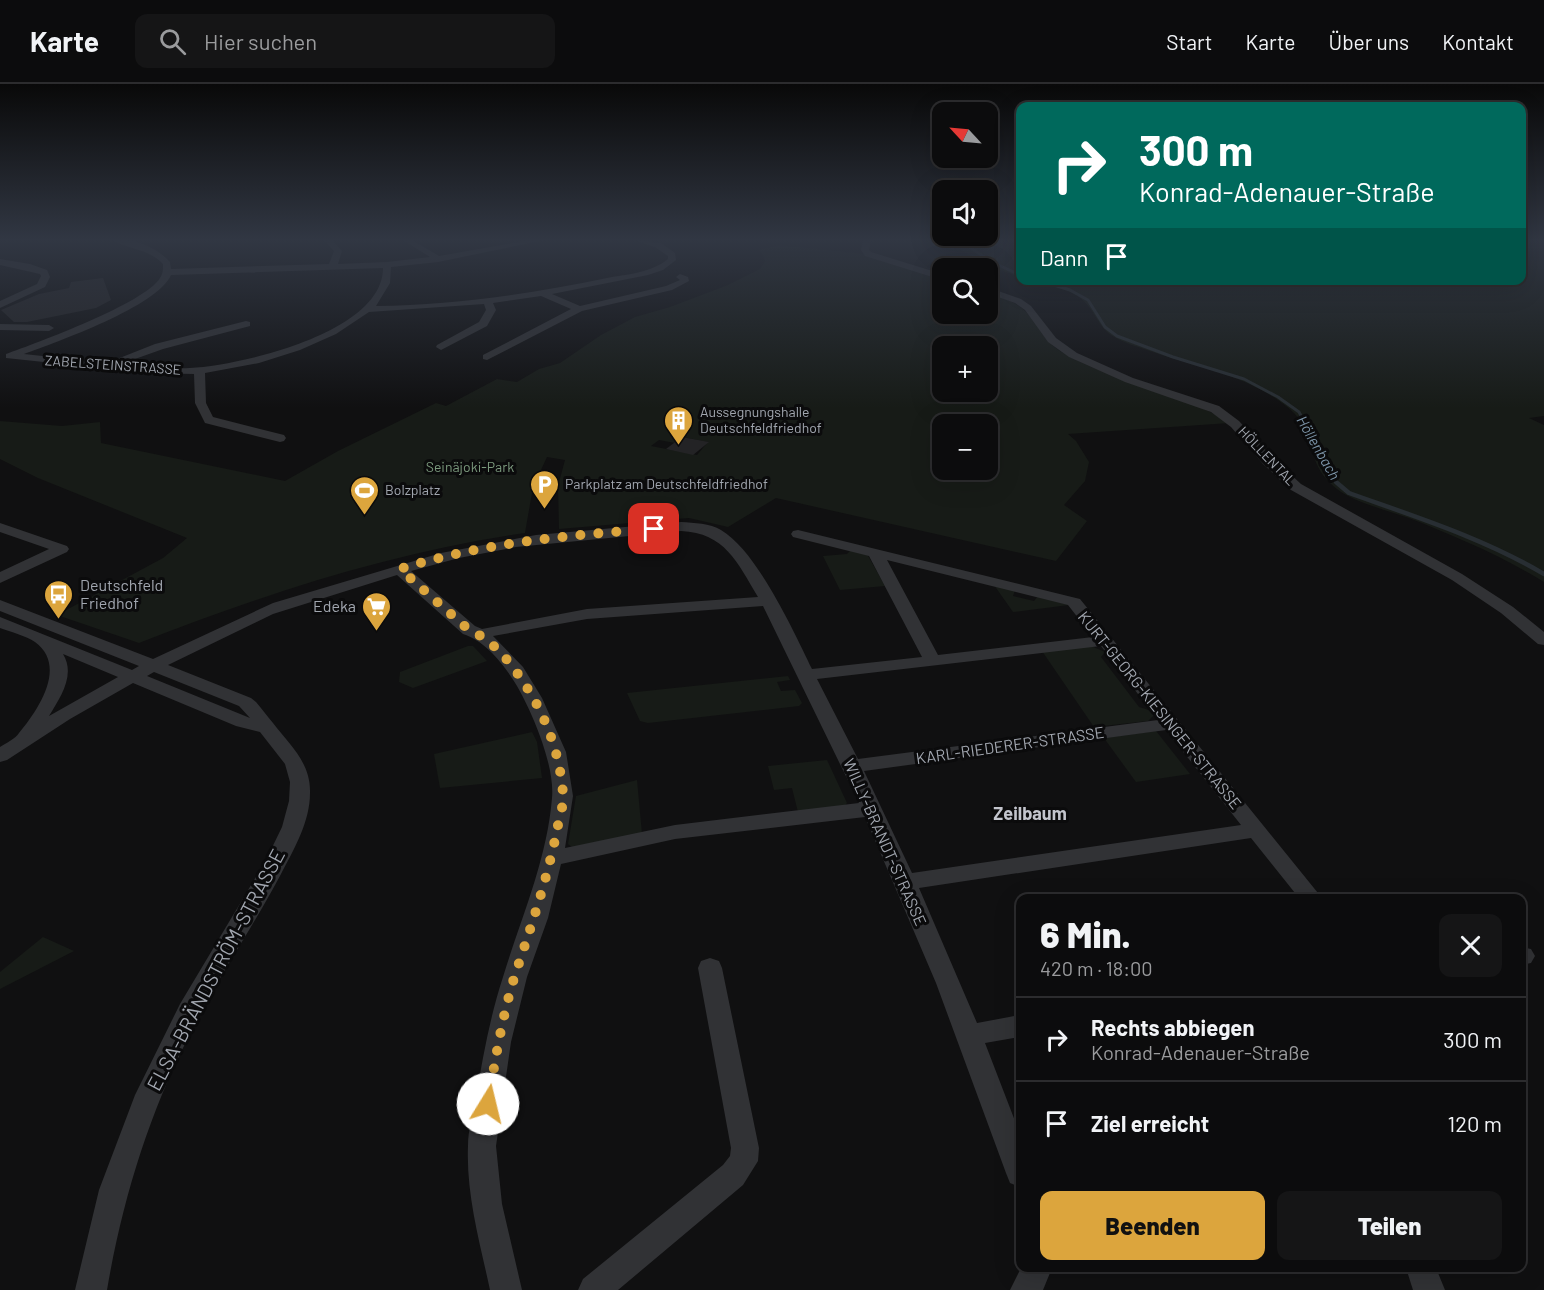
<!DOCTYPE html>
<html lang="de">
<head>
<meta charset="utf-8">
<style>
  :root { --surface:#0c0c0d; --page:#151516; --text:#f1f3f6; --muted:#9a9b9d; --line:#2c2c2e; --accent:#dca53d }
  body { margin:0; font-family:Barlow,sans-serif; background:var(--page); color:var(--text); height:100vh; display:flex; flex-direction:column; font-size:22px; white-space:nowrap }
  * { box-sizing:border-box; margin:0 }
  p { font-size:20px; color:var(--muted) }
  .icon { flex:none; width:33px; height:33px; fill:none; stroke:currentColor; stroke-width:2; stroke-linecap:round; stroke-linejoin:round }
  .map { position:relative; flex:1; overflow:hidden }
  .sheet { position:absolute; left:1016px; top:810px; width:510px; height:378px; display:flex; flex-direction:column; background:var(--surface); border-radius:12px; box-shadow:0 6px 24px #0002,0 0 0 2px var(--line) }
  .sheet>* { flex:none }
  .banner { position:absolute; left:1016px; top:18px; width:510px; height:183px; border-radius:12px; box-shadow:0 6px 24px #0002,0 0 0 2px var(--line); background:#00695c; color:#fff; overflow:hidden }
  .needle { width:39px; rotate:296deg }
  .controls { position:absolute; left:932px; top:18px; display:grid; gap:12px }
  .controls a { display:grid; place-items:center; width:66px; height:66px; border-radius:12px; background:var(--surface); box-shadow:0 6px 24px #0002,0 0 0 2px var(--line); font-size:30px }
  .pin { position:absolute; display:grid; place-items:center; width:51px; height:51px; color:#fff; margin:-26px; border-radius:12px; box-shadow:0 3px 9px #0006 }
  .me { position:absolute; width:66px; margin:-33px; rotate:9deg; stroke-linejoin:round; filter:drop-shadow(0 0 4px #0008) }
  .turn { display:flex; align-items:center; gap:21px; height:126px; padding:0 24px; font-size:27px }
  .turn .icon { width:78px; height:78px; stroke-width:2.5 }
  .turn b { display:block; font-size:42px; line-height:51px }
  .then { display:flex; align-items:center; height:57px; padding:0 24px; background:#0003; gap:12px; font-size:22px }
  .round { display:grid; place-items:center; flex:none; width:63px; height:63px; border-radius:12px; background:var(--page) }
  .overview { display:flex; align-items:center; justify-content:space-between; height:102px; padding:0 24px }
  h1 { font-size:36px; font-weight:800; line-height:45px }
  .action { display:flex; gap:12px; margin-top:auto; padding:12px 24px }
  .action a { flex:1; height:69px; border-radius:12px; background:var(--accent); color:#111; font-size:24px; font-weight:800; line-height:69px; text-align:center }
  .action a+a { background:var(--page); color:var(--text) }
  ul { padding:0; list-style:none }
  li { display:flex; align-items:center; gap:18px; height:84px; padding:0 24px; border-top:2px solid var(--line) }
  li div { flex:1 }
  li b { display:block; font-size:22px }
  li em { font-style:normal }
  header { display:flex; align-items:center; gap:36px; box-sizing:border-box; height:84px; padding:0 30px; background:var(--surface); border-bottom:2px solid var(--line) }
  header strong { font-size:28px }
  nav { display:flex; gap:33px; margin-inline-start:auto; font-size:21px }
  .search { width:420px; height:54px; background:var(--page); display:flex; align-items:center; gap:15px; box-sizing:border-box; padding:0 21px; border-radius:12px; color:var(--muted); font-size:22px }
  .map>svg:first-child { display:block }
</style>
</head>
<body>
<header>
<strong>Karte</strong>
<div class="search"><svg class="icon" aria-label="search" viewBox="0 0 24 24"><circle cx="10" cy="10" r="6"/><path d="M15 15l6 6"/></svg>Hier suchen</div>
<nav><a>Start</a><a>Karte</a><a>Über uns</a><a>Kontakt</a></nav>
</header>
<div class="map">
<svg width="1544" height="1206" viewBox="0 0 1544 1206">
  <rect width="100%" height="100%" fill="#101011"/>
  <g fill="#171b17" fill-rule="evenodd">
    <path d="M 928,156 L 1020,156 L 1020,193 L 983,180 L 955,162 Z"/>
    <path d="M 1521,156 L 1544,156 L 1544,332 L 1529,334 L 1544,341 L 1544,498 C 1502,472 1455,452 1409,434 C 1389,427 1358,419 1341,408 C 1303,382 1318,352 1294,329 C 1256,293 1200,284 1153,268 C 1139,263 1123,259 1111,251 C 1100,243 1097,233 1089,223 C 1076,205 1052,202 1032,197 L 1521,196 Z"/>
    <path d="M 779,161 L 865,170 L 942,194 L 942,230 L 987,230 L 987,208 C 1001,213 1017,218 1027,229 C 1039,243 1044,257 1060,267 C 1113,299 1178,306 1230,339 L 1068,350 L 1076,357 L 1089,378 L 1085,397 L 1064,421 L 1087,437 L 1056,477 L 776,414 L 728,443 L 689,434 L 559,445 L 558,402 L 565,376 L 547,373 L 533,403 L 525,449 C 392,468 264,510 139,559 L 57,531 L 163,474 L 187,454 L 38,394 L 0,375 L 0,337 L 62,342 L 100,338 L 101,359 L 285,397 L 338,367 L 436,319 L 446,322 L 497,295 L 517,298 L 539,285 L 560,279 L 601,251 L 635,233 L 670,223 L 728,201 L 760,185 L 765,177 L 763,171 L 758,166 ZM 942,262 L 987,262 L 987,308 L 942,308 ZM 942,340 L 987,340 L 987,386 L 942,386 ZM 682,353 L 708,358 L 697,371 L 651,362 L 659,356 L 675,359 Z"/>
    <path d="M 851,466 L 867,470 L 885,502 L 840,506 L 823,472 L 847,470 Z"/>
    <path d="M 994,501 L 1015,506 L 1013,512 L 1034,517 L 1038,512 L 1069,521 L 1013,528 Z"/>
    <path d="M 468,562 L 473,562 L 487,577 L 413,604 L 399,598 L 400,588 Z"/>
    <path d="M 1091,562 L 1105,568 L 1101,573 L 1139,623 L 1152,627 L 1155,630 L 1148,637 L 1094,643 L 1042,567 Z"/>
    <path d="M 788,592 L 790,596 L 777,598 L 781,607 L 795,606 L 802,619 L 799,622 L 648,639 L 640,637 L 627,609 Z"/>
    <path d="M 1156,647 L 1190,690 L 1136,698 L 1104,654 Z"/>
    <path d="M 532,648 L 537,658 L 542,694 L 440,704 L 434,670 Z"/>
    <path d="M 827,676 L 847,719 L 842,724 L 798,728 L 792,704 L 774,706 L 768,682 Z"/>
    <path d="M 637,696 L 642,750 L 572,763 L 568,760 L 576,712 Z"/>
    <path d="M 43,853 L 74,867 L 0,905 L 0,888 Z"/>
  </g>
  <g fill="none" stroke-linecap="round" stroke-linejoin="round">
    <g stroke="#282e33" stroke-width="3">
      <path d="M 939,156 L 968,162 L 990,177 L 1020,191"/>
      <path d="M 1038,196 L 1070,206 L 1088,216 L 1105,243 L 1117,252 L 1173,273 L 1244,295 L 1278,313 L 1299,328 L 1318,364"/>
    </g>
    <path stroke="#282e33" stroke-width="4.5" d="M 1317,362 L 1336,398 L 1349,409 C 1416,433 1483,454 1544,490"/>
  </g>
  <g fill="#232325">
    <path d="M 103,194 L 111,216 L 96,224 L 27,238 L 14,238 L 1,226 L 39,210 L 69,204 L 71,198 Z"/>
    <path d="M 682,353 L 709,358 L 693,371 L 666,365 Z"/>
  </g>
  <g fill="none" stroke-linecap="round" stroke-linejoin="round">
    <g fill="#313235" fill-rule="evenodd">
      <path d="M 112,156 C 134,154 155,162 170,178 L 171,185 L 329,180 L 334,167 L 324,156 L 332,156 L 342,167 L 338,180 L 387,178 L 430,173 L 403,156 L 412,156 L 439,172 L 530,156 L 545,156 L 438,178 L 391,183 L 390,199 L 376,222 C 454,221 531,210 607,194 C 628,190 651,189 668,175 L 668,172 L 655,163 L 634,156 L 661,159 L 675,169 L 676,176 L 663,186 L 648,191 L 552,210 L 580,222 L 666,202 L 680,196 L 676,193 L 680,190 L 688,193 L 689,197 L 672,206 L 582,227 L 487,276 L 483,275 L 483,271 L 571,225 L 541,212 L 493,219 L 496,226 L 487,242 L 441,266 L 436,263 L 437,261 L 479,238 L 486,226 L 484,220 L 369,228 L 336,250 L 300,266 L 259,279 L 205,289 L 206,319 L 213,333 L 284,351 L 286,354 L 284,357 L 280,358 L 205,339 L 195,319 L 194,290 L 148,289 L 6,274 L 6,270 C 37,259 145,219 160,194 C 163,190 163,185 163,180 C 148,164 129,166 112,156 ZM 383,184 C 383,249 241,281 190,284 C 167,285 144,282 121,280 L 163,265 L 250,242 L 250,238 L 246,237 L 155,260 L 107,279 L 24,270 C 57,258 158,222 171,191 Z"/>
      <path d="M 863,156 L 871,156 L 869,166 L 871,168 L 942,190 L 942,196 L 865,172 L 861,166 Z"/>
      <path d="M 0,175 L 30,180 L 47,186 L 50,193 L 45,203 L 0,224 L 0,217 L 37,200 L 41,192 L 40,190 L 0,181 Z"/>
      <path d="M 987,203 L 1021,215 L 1031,222 L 1056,254 L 1077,269 L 1133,294 L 1219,322 L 1239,337 L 1273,374 L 1301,400 L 1462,490 L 1513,523 L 1544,548 L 1544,561 L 1538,560 L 1501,529 L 1452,496 L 1291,406 L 1263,380 L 1231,343 L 1211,328 L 1125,298 L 1069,273 L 1048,258 L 1025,226 L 1015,219 L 987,209 Z"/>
      <path d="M 0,240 L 49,241 L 54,244 L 49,247 L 0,246 Z"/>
      <path d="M 681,438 C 694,439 710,439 721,446 C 757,467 794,548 812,585 L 922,573 L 869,472 L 793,453 L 791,450 L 793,447 L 798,446 L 1080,515 L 1322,814 L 1299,814 L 1251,754 L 919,804 L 977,939 L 1020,931 L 1020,953 L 985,959 L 1020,1050 L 1020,1103 L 1010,1099 L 1006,1089 L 936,899 L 865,733 L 675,755 L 561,780 L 548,834 L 527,893 L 511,958 L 496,1062 L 502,1120 L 522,1206 L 490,1206 C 480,1159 466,1111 468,1062 C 468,1046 473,1029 476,1013 C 483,972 490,933 503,893 C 521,834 547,776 552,714 C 555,682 533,630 517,602 C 505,582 486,557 463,550 L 397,491 L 273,530 L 168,581 L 251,614 L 256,618 C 262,625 267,632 273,639 C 290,661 311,679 310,709 C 310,738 294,765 281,790 C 252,845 216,896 189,952 C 148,1032 122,1118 107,1206 L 75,1206 L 99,1106 L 135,1011 L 180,920 L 266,776 L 282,743 L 289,717 L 290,698 L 285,680 L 260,648 L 236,642 L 133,599 L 70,635 L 7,676 L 0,678 L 0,663 C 6,659 15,655 19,649 C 38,626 68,582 35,558 C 26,552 11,548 0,544 L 0,533 L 132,586 L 139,582 L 0,527 L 0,516 L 153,575 L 273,519 L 441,469 L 536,451 ZM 681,447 C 725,449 737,478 758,513 L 587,525 L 482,545 L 475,542 L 411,487 L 459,474 L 516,463 ZM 887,476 L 1068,521 L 1093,553 L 938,571 ZM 763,522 L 859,719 L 675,741 L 565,764 L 573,712 L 566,668 L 542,614 L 523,583 L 493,552 L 587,535 ZM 1101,562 L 1158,636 L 858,675 L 817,595 ZM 63,570 L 118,593 L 49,632 C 60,614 76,591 63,570 ZM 154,588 L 239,622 L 250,634 L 147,592 ZM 1166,646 L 1241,741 L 912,789 L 864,687 Z"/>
      <path d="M 0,439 L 67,462 L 69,465 L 67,468 L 0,499 L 0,488 L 49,465 L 0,448 Z"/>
      <path d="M 1521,863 L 1531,865 L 1535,872 L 1531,879 L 1521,881 Z"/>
      <path d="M 710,874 L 719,877 L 722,884 L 759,1064 L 758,1077 L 743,1101 L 618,1206 L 578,1206 L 583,1195 L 723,1081 L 730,1072 L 731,1064 L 698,884 L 701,877 Z"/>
      <path d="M 1021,1184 L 1052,1184 L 1043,1206 L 1010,1206 Z"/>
      <path d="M 1406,1184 L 1436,1184 L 1445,1206 L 1413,1206 Z"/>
    </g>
  </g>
  <linearGradient id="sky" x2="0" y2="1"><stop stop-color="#090909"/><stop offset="0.48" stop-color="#313743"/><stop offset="1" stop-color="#313743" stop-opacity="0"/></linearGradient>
  <rect width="1544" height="324" fill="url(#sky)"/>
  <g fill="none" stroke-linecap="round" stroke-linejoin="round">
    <path stroke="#dca53d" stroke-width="10" stroke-dasharray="0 18" d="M 488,1020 C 495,977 502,933 515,891 C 531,843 547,796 557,746 C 559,735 564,721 563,710 C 560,670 546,632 524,599 C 511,579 492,555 469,546 L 400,485 C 482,459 569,451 654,445"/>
  </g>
  <defs>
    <symbol id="building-pin" viewBox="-11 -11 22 30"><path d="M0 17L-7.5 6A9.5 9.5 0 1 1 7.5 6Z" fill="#dca53d" stroke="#0b0b0c"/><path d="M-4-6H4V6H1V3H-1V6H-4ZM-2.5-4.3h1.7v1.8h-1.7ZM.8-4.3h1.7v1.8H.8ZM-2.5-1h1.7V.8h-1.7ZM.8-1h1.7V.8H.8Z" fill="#fff"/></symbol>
    <symbol id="parking-pin" viewBox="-11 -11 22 30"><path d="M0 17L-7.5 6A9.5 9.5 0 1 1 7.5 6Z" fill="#dca53d" stroke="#0b0b0c"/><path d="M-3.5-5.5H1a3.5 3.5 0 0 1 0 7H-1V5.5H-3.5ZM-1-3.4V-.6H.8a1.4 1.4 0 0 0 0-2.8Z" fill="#fff"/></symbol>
    <symbol id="stadium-pin" viewBox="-11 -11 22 30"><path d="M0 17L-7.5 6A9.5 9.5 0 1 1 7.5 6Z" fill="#dca53d" stroke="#0b0b0c"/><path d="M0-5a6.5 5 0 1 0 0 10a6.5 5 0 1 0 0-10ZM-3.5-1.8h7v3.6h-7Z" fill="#fff"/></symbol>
    <symbol id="bus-pin" viewBox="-11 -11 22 30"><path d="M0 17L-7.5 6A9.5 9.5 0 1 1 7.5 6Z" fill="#dca53d" stroke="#0b0b0c"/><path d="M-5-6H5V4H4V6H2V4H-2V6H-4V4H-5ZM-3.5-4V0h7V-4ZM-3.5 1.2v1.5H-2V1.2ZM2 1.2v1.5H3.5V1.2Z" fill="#fff"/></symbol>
    <symbol id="supermarket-pin" viewBox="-11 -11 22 30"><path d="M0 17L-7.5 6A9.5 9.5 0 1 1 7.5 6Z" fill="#dca53d" stroke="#0b0b0c"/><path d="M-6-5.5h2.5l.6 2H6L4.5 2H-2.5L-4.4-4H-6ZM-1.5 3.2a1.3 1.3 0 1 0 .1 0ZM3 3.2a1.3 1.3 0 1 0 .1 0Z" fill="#fff"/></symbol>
  </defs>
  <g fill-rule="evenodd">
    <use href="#building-pin" x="662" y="320" width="33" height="45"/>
    <use href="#parking-pin" x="528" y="384" width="33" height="45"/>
    <use href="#stadium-pin" x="348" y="390" width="33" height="45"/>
    <use href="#bus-pin" x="42" y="494" width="33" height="45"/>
    <use href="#supermarket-pin" x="360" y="506" width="33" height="45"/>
  </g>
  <g text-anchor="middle" stroke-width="6" stroke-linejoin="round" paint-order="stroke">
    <g font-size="14" fill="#a2a7b0" stroke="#0b0b0c">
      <text transform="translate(113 281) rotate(4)" y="5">ZABELSTEINSTRASSE</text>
      <text transform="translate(1267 372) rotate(46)" y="5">HÖLLENTAL</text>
    </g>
    <g font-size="14" fill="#a2a7b0" stroke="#0b0b0c" text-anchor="start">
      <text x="700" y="333">Aussegnungshalle<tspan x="700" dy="16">Deutschfeldfriedhof</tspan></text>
      <text x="565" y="405">Parkplatz am Deutschfeldfriedhof</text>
      <text x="385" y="411">Bolzplatz</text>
    </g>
    <g font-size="14" fill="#7b997d" stroke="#0b0b0c">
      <text x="470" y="388">Seinäjoki-Park</text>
    </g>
    <g font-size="15" font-style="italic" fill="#7c94a8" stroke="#0b0b0c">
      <text transform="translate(1318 364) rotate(60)" y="5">Höllenbach</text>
    </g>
    <g font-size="16" fill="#a2a7b0" stroke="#0b0b0c" text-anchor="start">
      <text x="80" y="507">Deutschfeld<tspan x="80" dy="18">Friedhof</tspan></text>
      <text x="356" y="528" text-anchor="end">Edeka</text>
    </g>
    <g font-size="16" fill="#a2a7b0" stroke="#0b0b0c">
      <text transform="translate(1160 626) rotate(51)" y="6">KURT-GEORG-KIESINGER-STRASSE</text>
      <text transform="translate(1010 661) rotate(-8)" y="6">KARL-RIEDERER-STRASSE</text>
      <text transform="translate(885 758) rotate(66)" y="6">WILLY-BRANDT-STRASSE</text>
    </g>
    <g font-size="18" font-weight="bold" fill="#c3c5cd" stroke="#0b0b0c">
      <text x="1030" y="736">Zeilbaum</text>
    </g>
    <g font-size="20" fill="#a2a7b0" stroke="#0b0b0c">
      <text transform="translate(216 886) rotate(-62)" y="7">ELSA-BRÄNDSTRÖM-STRASSE</text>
    </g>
  </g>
</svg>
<div class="controls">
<a><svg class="needle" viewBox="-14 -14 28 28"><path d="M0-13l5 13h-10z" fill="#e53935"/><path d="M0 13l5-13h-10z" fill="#9a9b9d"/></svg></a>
<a><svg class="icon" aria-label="sound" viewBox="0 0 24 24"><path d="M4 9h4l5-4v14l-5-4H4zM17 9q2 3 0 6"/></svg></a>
<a><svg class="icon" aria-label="search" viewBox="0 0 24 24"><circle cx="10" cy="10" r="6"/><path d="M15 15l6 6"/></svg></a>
<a>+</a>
<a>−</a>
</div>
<div class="pin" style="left:654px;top:445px;background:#d93025"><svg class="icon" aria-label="arrive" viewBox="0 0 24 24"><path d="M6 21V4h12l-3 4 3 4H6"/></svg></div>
<svg class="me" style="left:488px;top:1020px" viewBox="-20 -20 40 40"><circle r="19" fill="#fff"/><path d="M0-13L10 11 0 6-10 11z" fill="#dca53d"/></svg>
<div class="banner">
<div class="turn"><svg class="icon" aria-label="right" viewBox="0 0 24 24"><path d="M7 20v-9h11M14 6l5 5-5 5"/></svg><div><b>300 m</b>Konrad-Adenauer-Straße</div></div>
<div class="then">Dann<svg class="icon" aria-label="arrive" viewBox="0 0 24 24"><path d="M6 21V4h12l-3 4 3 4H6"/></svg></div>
</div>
<section class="sheet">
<div class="overview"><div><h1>6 Min.</h1><p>420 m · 18:00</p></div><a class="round"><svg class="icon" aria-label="close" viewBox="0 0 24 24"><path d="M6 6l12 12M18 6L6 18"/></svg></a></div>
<ul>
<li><svg class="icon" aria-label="right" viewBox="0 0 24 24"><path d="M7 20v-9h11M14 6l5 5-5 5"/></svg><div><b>Rechts abbiegen</b><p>Konrad-Adenauer-Straße</p></div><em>300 m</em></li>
<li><svg class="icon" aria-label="arrive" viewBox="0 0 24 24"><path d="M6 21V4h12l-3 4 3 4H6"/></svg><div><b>Ziel erreicht</b></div><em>120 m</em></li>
</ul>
<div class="action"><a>Beenden</a><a>Teilen</a></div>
</section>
</div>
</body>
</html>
